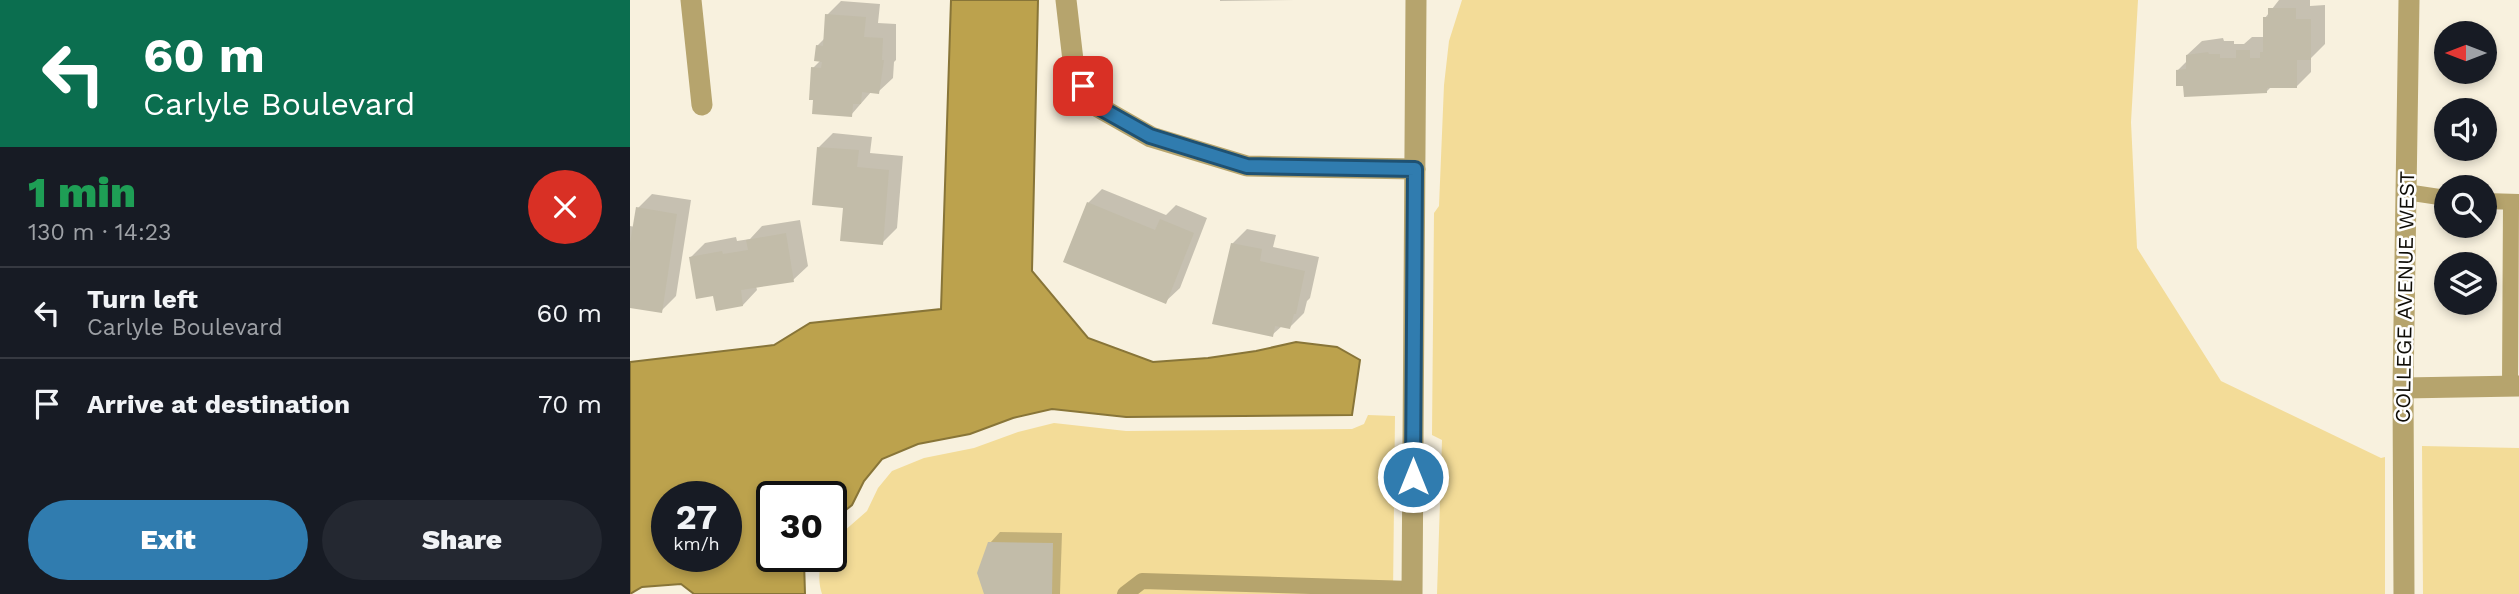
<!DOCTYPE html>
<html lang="en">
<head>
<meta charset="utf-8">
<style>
  :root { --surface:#171b24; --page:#242831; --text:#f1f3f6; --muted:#9ea1a6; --line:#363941; --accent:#307caf }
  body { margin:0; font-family:"Work Sans",sans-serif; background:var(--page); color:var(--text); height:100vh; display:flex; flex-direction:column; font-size:26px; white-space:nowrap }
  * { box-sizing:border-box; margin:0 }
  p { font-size:23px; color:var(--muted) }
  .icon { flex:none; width:38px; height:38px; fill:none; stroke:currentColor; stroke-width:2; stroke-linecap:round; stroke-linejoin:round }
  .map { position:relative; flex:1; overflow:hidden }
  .panel { display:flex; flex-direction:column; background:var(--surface); width:630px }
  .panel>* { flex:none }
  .hud { background:#0b6e4f; color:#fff; overflow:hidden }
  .needle { width:46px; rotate:270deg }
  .fabs { position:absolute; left:1804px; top:21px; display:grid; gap:14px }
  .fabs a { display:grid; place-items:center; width:63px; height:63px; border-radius:50%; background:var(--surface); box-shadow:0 4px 10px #0003; font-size:35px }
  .speed { position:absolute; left:21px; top:481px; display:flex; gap:14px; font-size:35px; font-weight:700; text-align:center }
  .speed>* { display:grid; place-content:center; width:91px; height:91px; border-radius:50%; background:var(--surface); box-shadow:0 4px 10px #0003; line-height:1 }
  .speed small { font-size:18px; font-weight:400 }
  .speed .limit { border:4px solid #111; border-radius:10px; background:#fff; color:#111 }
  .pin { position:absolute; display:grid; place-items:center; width:60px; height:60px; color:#fff; margin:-30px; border-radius:14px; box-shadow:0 4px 10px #0006 }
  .me { position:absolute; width:77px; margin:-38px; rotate:0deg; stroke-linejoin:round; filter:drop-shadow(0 0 5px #0008) }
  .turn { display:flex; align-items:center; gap:24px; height:147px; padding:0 28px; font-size:32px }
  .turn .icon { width:91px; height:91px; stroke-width:2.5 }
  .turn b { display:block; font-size:49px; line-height:60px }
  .round { display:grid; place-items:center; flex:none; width:74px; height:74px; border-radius:37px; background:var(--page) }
  .overview { display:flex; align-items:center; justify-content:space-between; height:119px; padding:0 28px }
  h1 { font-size:42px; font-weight:800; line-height:52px; color:#1e9e55 }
  .action { display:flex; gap:14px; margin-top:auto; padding:14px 28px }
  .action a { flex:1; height:80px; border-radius:42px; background:var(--accent); color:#fff; font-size:28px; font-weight:800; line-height:80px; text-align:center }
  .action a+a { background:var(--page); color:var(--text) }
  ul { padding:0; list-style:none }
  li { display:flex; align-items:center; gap:21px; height:91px; padding:0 28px; border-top:2px solid var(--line) }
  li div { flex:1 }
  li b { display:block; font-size:26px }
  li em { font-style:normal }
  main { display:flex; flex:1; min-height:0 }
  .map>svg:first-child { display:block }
</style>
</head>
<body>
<main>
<section class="panel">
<div class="hud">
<div class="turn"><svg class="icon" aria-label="left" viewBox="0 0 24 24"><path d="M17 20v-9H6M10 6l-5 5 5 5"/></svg><div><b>60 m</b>Carlyle Boulevard</div></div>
</div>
<div class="overview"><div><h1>1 min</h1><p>130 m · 14:23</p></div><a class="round" style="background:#d93025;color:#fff"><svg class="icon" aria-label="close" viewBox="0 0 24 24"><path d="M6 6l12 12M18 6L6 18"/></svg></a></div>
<ul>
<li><svg class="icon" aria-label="left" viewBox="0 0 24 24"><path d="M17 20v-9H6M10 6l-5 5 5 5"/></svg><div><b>Turn left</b><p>Carlyle Boulevard</p></div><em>60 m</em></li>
<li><svg class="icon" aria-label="arrive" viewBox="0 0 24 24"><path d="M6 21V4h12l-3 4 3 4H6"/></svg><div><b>Arrive at destination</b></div><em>70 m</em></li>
</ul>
<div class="action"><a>Exit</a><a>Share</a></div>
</section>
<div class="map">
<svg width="1889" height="594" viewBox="0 0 1889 594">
  <rect width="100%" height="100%" fill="#f8f1de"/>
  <g fill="#f3dc98">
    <path d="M 832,0 L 1508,0 L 1501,122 L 1507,248 L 1591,381 L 1751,458 L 1755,457 L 1755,594 L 807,594 L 812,440 L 802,435 L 804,213 L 809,206 L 814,85 L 819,41 Z"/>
    <path d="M 738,415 L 765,416 L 763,594 L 192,594 C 188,582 188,567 195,557 L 201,556 L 201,546 L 205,539 L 237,511 L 248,488 L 262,471 L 294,458 L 344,448 L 388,432 L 424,423 L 496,431 L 722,429 L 734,424 Z"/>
    <path d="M 1792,446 L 1889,448 L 1889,594 L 1793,594 Z"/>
  </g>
  <path fill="#bca24d" stroke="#887538" stroke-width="2" fill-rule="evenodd" d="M 321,0 L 408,0 L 402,271 L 458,338 L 523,362 L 578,358 L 626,351 L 666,342 L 707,347 L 730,360 L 722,415 L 496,417 L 422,409 L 383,418 L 340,434 L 288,444 L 252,459 L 234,481 L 222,505 L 201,522 L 201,497 L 142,497 L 142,556 L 176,557 L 174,561 L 175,594 L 64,594 L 51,584 L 12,587 L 0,594 L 0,362 L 144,345 L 180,323 L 311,309 ZM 37,497 L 96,497 L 96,556 L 37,556 Z"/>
  <g fill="#0003">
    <path d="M 590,0 L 666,0 L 590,1 Z"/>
    <path d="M 1649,0 L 1680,0 L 1680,6 L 1695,5 L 1695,44 L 1681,58 L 1681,72 L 1667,86 L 1642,86 L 1636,92 L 1555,85 L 1548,70 L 1558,60 L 1557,55 L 1572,41 L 1593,38 L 1594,41 L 1604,41 L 1604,44 L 1614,44 L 1622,37 L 1635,37 L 1635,18 Z"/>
    <path d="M 211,1 L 250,4 L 248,23 L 266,24 L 266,60 L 264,62 L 263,78 L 248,92 L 241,92 L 221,115 L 183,68 L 191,60 L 187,46 L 195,38 L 197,15 Z"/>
    <path d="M 203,133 L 242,137 L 240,153 L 273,156 L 267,228 L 252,243 L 215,206 L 189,147 Z"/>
    <path d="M 472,189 L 536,215 L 546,205 L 577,218 L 550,288 L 535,302 L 458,203 Z"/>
    <path d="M 22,194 L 61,200 L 46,296 L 31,311 L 0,306 L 0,226 L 5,227 L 8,208 Z"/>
    <path d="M 170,220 L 178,266 L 163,280 L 126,286 L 127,290 L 113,305 L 85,294 L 61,257 L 75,243 L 106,237 L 107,241 L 120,239 L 132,226 Z"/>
    <path d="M 617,229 L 646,235 L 643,247 L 689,257 L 680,298 L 677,301 L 674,313 L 660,327 L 652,326 L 642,335 L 602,244 Z"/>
    <path d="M 370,532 L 432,533 L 430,594 L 356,594 L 360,543 Z"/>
  </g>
  <g fill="#c2bca9">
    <path d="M 1638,8 L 1666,8 L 1666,19 L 1681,19 L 1681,60 L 1667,60 L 1667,88 L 1637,88 L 1637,93 L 1554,97 L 1553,86 L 1546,86 L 1546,70 L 1556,69 L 1556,55 L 1578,52 L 1579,54 L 1590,54 L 1590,58 L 1606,58 L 1606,50 L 1620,50 L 1620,58 L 1630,58 L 1630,52 L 1633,52 L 1633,17 L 1638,17 Z"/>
    <path d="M 195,14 L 236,17 L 234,37 L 253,38 L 252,60 L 254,60 L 249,94 L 232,92 L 231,104 L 223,104 L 222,117 L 182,114 L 183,100 L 179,100 L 181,67 L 191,68 L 192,62 L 184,61 L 186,45 L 193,46 Z"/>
    <path d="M 187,147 L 229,150 L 227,167 L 259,170 L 253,245 L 210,241 L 213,208 L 182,205 Z"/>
    <path d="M 457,202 L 525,230 L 530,219 L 564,233 L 536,304 L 433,262 Z"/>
    <path d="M 6,207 L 47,214 L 32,313 L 0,308 L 0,243 Z"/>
    <path d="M 156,233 L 164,282 L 111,290 L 113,306 L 86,311 L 83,296 L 66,299 L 59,257 L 92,251 L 93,254 L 118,250 L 116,240 Z"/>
    <path d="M 601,243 L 632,249 L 630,261 L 675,271 L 666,314 L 664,314 L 660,329 L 645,326 L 643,337 L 582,324 Z"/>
    <path d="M 358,542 L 423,543 L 422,594 L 354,594 L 347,573 Z"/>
  </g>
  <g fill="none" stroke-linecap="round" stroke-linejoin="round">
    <g stroke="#b6a46d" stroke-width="16">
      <path d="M 1776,192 L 1816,198"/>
      <path d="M 1855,201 L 1889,202"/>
      <path d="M 1880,386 L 1881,202"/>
      <path d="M 495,594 L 512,581 L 782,589"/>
    </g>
    <g stroke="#b6a46d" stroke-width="21">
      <path d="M 61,0 L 72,105"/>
      <path d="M 436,0 L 444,69 L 463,104 L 521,137 L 617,166 L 785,169"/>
      <path d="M 1773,388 L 1889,386"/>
      <path d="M 782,594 L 786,0"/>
      <path d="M 1774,594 L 1773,388 L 1779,0"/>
    </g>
  </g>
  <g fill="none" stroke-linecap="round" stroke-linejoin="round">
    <defs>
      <path id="route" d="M 453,86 L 463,104 L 520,136 L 617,166 L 785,169 L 783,477"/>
    </defs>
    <use href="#route" stroke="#1f5172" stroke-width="18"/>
    <use href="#route" stroke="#307caf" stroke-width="12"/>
  </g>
  <g text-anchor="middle" stroke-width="5" stroke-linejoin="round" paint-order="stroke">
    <g font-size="21" fill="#0e0c06" stroke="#fff">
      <text transform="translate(1775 297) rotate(-89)" y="7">COLLEGE AVENUE WEST</text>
    </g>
  </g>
</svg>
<div class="fabs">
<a><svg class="needle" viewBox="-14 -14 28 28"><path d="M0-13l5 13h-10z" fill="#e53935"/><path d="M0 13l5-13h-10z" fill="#9ea1a6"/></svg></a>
<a><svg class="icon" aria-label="sound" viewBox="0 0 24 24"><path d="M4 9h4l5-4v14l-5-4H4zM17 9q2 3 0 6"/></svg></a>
<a><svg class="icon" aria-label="search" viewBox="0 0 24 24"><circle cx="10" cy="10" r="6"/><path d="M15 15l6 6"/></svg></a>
<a><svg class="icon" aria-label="layers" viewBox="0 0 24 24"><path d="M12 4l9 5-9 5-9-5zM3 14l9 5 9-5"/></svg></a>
</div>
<div class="speed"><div>27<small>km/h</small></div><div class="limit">30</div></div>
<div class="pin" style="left:453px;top:86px;background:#d93025"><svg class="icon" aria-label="arrive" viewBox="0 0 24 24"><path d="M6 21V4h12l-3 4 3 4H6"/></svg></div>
<svg class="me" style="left:783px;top:477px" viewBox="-20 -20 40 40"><circle r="17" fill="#307caf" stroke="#fff" stroke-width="3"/><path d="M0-11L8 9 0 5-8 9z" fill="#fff"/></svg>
</div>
</main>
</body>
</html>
